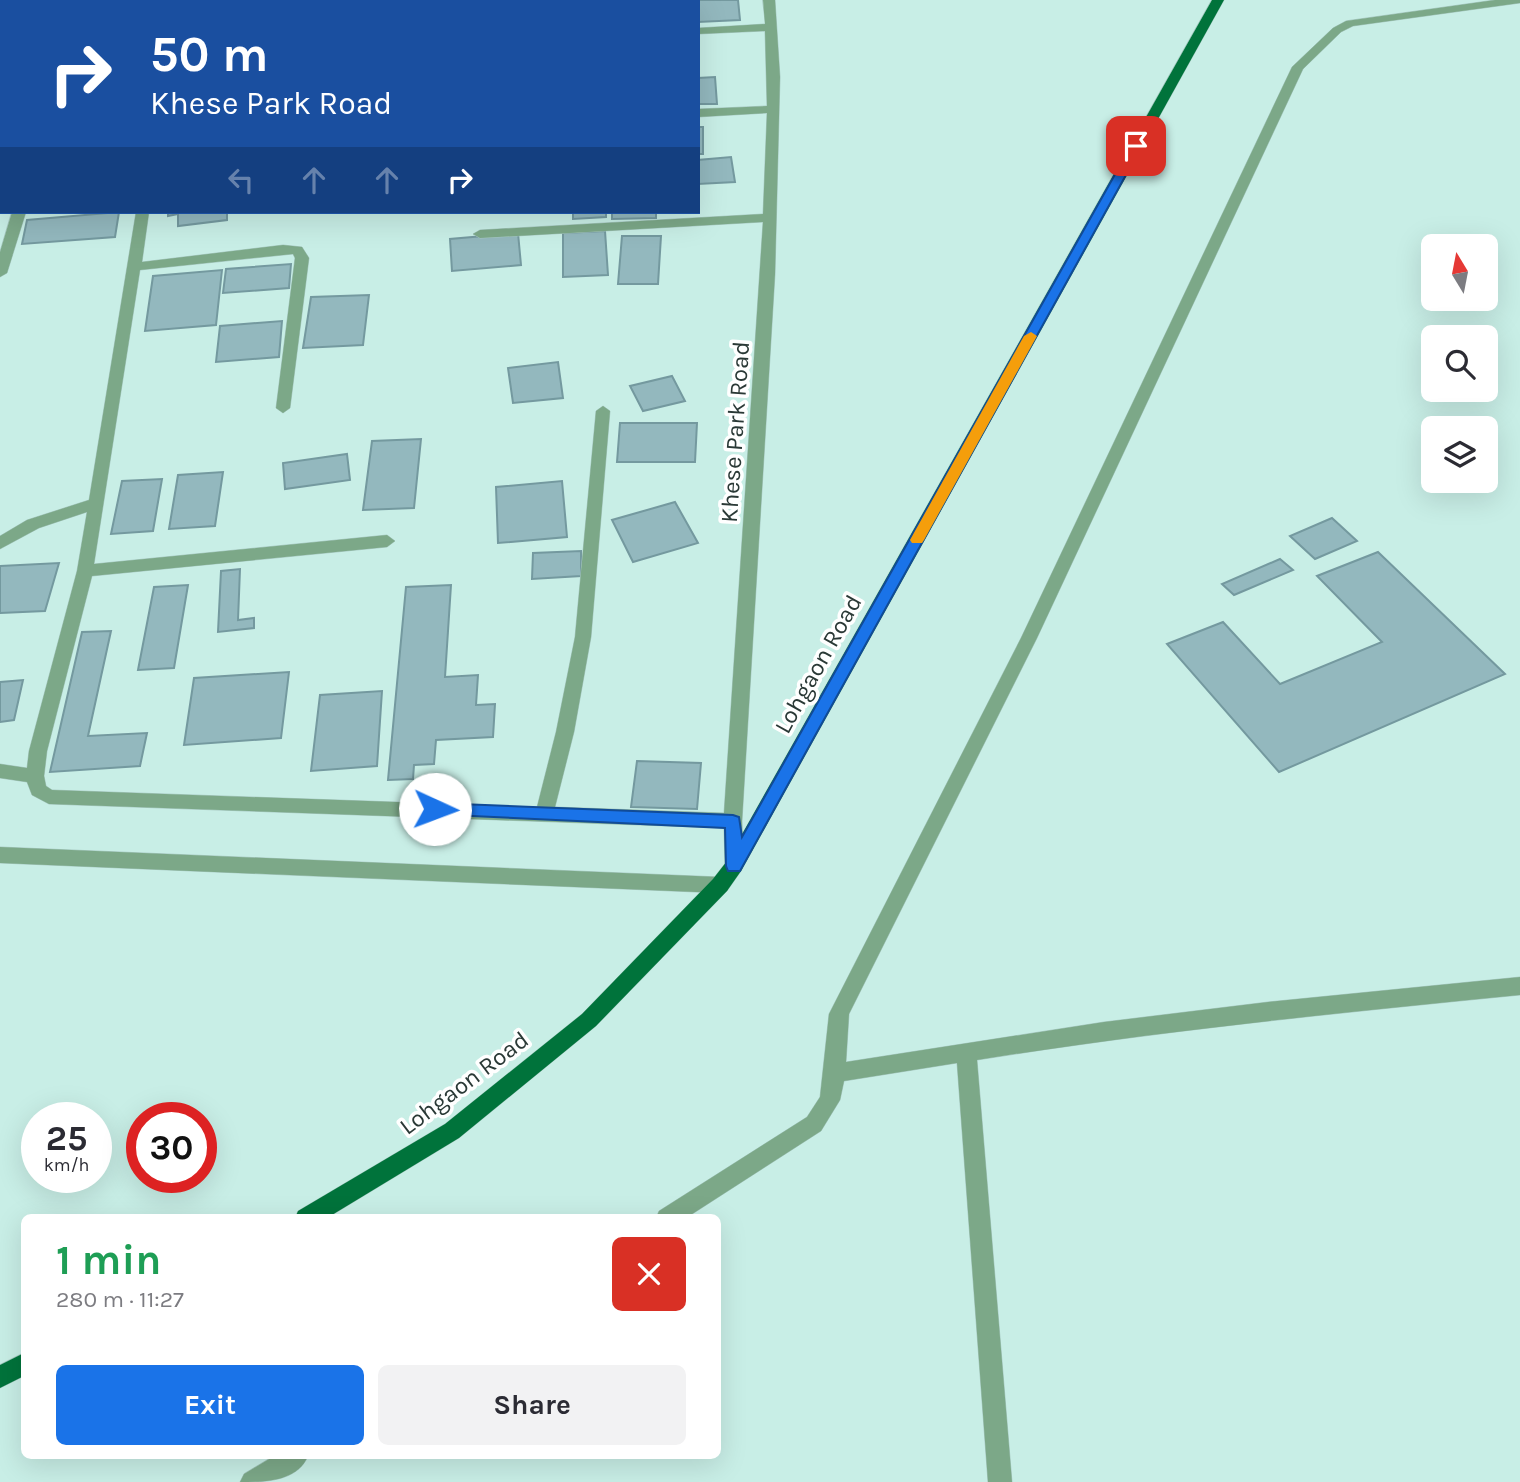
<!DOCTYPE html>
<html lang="en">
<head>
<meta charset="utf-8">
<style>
  :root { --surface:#fff; --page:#f2f2f3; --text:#2b2b33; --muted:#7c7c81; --accent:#1a73e8 }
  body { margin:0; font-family:Karla,sans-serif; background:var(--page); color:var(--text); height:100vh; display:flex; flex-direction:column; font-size:26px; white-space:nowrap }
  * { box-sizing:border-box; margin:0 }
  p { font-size:23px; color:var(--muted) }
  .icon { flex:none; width:38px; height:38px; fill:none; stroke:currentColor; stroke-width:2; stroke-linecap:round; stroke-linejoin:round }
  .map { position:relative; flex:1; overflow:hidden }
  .drawer { position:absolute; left:21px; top:1214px; width:700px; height:245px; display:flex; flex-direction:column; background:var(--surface); border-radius:10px; box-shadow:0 7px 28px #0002 }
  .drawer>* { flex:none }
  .guide { position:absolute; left:0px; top:0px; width:700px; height:214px; box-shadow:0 7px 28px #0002; background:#1a4fa0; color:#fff; overflow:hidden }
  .needle { width:46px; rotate:350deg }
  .controls { position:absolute; left:1421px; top:234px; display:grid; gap:14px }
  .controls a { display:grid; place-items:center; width:77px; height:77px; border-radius:10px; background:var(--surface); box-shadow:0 7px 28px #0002; font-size:35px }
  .speed { position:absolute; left:21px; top:1102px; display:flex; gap:14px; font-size:35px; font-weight:700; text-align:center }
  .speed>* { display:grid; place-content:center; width:91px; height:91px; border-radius:50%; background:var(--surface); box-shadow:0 7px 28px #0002; line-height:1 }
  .speed small { font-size:18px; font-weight:400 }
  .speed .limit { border:10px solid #d22; background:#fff; color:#111 }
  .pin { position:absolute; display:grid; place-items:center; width:60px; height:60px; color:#fff; margin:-30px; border-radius:14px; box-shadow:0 4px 10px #0006 }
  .me { position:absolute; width:77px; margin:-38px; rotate:92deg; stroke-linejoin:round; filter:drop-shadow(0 0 5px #0008) }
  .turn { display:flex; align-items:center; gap:24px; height:147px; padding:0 35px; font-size:32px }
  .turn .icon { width:91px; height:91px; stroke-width:2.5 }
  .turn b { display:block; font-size:49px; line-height:60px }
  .lanes { display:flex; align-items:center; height:66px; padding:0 35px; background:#0003; justify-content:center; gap:35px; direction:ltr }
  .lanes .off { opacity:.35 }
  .round { display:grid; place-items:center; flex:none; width:74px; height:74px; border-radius:10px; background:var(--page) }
  .headline { display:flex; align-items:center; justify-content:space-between; height:119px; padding:0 35px }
  h1 { font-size:42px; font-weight:700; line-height:52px; color:#1e9e55 }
  .button { display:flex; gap:14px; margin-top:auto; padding:14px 35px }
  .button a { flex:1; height:80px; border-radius:10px; background:var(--accent); color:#fff; font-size:28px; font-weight:700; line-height:80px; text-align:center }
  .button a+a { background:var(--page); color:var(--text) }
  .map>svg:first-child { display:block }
</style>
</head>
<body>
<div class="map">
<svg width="1520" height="1482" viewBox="0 0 1520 1482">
  <rect width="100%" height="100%" fill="#c8eee6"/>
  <g fill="#93b8be" stroke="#74999f" stroke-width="2">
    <path d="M 691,0 L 738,0 L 740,20 L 698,22 L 698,2 Z"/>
    <path d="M 715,77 L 717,104 L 698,104 L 698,78 Z"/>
    <rect x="698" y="127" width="5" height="27"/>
    <path d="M 731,157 L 735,182 L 698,184 L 698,160 Z"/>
    <path d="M 119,212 L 115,237 L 22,244 L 27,220 Z"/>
    <path d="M 168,212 L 227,212 L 227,220 L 178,226 L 178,214 L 168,216 Z"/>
    <path d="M 573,212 L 606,212 L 606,217 L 573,219 Z"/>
    <path d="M 612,212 L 656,212 L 656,218 L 612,219 Z"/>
    <path d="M 605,231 L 608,275 L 563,277 L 563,233 Z"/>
    <path d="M 518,233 L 521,265 L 452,271 L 450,239 Z"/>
    <path d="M 622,236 L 661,236 L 658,284 L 618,284 Z"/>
    <path d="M 291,264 L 289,288 L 223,293 L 226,269 Z"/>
    <path d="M 222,270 L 216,325 L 145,331 L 153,276 Z"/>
    <path d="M 369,295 L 363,345 L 303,348 L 311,297 Z"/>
    <path d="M 282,321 L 279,357 L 216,362 L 220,326 Z"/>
    <path d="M 558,362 L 563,398 L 513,403 L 508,368 Z"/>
    <path d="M 672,376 L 685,401 L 643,411 L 630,386 Z"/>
    <path d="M 620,423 L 697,423 L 695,462 L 617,462 Z"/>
    <path d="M 421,439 L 414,508 L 363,510 L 372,441 Z"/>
    <path d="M 347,454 L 350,480 L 285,489 L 283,463 Z"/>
    <path d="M 223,472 L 215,526 L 169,529 L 178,475 Z"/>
    <path d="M 162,479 L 153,531 L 111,534 L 122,481 Z"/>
    <path d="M 562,481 L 567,537 L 498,543 L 496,487 Z"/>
    <path d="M 675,502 L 698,543 L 633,562 L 612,520 Z"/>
    <path d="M 1332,518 L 1357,541 L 1315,559 L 1290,536 Z"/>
    <path d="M 581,551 L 581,576 L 532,579 L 533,553 Z"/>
    <path d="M 1378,552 L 1505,674 L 1279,772 L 1167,644 L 1223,622 L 1280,684 L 1382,642 L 1317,576 Z"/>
    <path d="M 1280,559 L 1293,570 L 1234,595 L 1222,584 Z"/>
    <path d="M 59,563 L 45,611 L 0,613 L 0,566 Z"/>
    <path d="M 240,569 L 238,620 L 254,618 L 254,628 L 218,632 L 221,571 Z"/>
    <path d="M 188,585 L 174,668 L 138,670 L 154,587 Z"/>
    <path d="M 451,585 L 445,677 L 478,675 L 476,705 L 495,704 L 493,737 L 436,740 L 434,764 L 414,765 L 413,779 L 388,780 L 406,587 Z"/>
    <path d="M 111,631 L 88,736 L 147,733 L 140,766 L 50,772 L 82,632 Z"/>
    <path d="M 289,672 L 281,738 L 184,745 L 194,678 Z"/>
    <path d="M 23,680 L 14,720 L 0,722 L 0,682 Z"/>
    <path d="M 382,691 L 377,766 L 311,771 L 320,695 Z"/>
    <path d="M 637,761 L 701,763 L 697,809 L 631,807 Z"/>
  </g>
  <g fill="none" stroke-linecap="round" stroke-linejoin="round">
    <defs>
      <g id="minor">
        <path d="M 85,0 L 97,0 L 85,2 Z"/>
        <path d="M 161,0 L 173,0 L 161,2 Z"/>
        <rect x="276" y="0" width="12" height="2"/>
        <path d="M 425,0 L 462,0 L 424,2 Z"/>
        <path d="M 538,0 L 550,0 L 538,2 Z"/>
        <rect x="675" y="0" width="12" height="2"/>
        <path d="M 763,0 L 775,0 L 780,77 L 775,274 L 742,821 L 743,866 L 741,871 L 734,874 L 727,871 L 725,866 L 724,828 L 49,804 L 32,795 L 27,782 L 0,778 L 0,764 L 27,768 L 29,751 L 77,571 L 87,512 L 39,528 L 0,549 L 0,536 L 27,520 L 89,500 L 136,212 L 149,212 L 142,262 L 283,245 L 302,247 L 309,258 L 290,408 L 283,413 L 276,408 L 295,258 L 293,254 L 140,270 L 94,564 L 387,535 L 395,541 L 387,547 L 92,576 L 47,751 L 44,776 L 46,786 L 52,790 L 537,807 L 556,732 L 575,637 L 596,411 L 603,406 L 610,411 L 591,637 L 574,732 L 555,807 L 724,813 L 763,222 L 480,238 L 473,234 L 480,230 L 763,214 L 767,113 L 698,117 L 698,109 L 767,106 L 765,31 L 698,34 L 698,28 L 765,24 Z"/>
        <path d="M 1495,0 L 1520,0 L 1520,3 L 1353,26 L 1341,32 L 1303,69 L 1037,638 L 849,1014 L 846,1062 L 1104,1022 L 1268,1002 L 1520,977 L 1520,995 C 1338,1013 1157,1031 977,1060 L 1012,1482 L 988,1482 L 957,1063 L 844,1081 L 840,1100 L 821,1131 L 686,1218 L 656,1218 L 659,1211 L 807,1117 L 820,1097 L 829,1014 L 1021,638 L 1292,67 L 1333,28 L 1346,21 Z"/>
        <rect x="0" y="28" width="2" height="6"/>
        <path d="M 12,212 L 26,212 L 7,273 L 0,277 L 0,252 Z"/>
        <path d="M 0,847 L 720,877 L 727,879 L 729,885 L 727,891 L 720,893 L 0,863 Z"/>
        <path d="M 274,1456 L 308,1456 C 297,1482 264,1482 240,1482 L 244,1474 Z"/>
      </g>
      <g id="major">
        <path d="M 1212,0 L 1224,0 L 741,871 L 727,891 L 596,1026 L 459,1138 L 327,1218 L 295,1218 L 298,1211 L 445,1124 L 582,1014 L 713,879 L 727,861 Z"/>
        <path d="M 24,1353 L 24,1376 L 0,1388 L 0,1365 Z"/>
      </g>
    </defs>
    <use href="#minor" stroke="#a8cac3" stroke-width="1"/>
    <use href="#major" stroke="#a8cac3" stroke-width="1"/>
    <use href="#minor" fill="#7ca888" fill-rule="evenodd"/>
    <use href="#major" fill="#00733b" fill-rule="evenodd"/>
  </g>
  <path fill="#1a73e8" stroke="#114b97" stroke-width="2" d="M 1136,143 L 1142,146 L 740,871 L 728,871 L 726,866 L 725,828 L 429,814 L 427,809 L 429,805 L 435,803 L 733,815 L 739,817 L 742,837 L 1131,146 Z"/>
  <path fill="#f59e0b" d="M 1031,332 L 1037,336 L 924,540 L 922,543 L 912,543 L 910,540 L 1024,336 Z"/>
  <g text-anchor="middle" stroke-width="7" stroke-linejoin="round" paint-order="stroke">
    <g font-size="24" fill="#2a3936" stroke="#fff">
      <text transform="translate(735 432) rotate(-86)" y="8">Khese Park Road</text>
      <text transform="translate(818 664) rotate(-61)" y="8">Lohgaon Road</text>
      <text transform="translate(464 1083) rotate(-37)" y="8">Lohgaon Road</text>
    </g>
  </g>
</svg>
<div class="controls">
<a><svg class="needle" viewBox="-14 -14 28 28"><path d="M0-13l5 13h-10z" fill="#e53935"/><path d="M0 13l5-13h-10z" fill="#7c7c81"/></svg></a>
<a><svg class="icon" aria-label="search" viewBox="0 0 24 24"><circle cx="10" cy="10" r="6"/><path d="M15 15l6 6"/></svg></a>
<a><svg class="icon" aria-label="layers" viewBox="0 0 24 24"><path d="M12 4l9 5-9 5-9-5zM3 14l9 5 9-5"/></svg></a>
</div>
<div class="speed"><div>25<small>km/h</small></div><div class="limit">30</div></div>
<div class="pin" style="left:1136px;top:146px;background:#d93025"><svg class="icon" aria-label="arrive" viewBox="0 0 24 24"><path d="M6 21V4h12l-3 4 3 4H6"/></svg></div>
<svg class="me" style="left:435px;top:809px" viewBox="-20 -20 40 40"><circle r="19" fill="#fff"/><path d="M0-13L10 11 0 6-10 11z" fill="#1a73e8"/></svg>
<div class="guide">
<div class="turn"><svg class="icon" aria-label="right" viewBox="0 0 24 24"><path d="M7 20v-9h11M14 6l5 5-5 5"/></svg><div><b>50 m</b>Khese Park Road</div></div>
<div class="lanes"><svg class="icon off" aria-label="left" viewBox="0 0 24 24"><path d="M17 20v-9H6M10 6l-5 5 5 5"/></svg><svg class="icon off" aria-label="ahead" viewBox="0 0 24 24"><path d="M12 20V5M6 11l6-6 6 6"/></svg><svg class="icon off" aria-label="ahead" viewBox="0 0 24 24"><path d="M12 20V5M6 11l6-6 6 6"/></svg><svg class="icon" aria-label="right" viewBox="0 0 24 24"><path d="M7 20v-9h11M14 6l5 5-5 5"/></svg></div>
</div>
<section class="drawer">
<div class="headline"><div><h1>1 min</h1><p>280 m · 11:27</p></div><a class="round" style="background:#d93025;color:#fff"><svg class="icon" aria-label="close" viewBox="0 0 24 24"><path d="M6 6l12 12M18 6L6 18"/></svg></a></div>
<div class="button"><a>Exit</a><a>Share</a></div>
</section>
</div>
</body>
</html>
